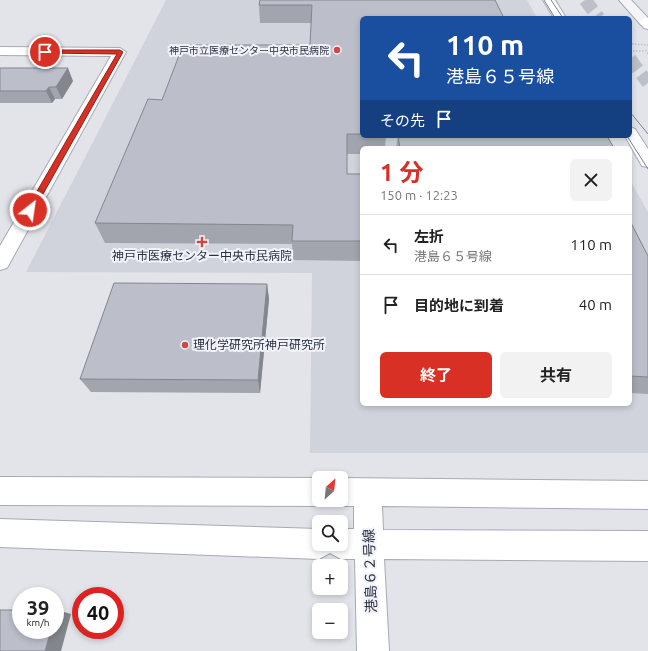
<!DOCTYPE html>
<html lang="ja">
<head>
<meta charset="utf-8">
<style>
  :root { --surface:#fff; --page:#f2f2f2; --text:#222; --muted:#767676; --line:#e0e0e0; --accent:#d93025 }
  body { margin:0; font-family:Ubuntu,"Noto Sans JP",sans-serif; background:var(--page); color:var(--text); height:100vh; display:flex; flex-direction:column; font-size:15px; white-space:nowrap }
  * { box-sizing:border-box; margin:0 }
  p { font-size:13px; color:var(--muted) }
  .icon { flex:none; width:22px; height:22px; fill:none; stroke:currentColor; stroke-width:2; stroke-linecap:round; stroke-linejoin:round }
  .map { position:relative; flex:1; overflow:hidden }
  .drawer { position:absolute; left:360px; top:146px; width:272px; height:260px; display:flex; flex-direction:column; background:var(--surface); border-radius:6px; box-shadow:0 2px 6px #0003 }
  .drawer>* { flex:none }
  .guide { position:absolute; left:360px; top:16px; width:272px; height:122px; border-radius:6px; box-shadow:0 2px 6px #0003; background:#1a4fa0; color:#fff; overflow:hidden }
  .needle { width:26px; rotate:27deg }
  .buttons { position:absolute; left:312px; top:471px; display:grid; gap:8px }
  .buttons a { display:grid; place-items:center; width:36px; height:36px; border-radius:6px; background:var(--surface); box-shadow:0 2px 6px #0003; font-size:20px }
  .speed { position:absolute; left:12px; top:587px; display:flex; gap:8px; font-size:20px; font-weight:700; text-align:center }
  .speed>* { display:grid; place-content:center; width:52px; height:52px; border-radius:50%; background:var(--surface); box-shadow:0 2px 6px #0003; line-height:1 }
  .speed small { font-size:10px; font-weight:400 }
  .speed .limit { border:6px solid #d22; background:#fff; color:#111 }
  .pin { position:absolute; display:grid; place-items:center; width:34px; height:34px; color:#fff; margin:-17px; border:2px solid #fff; border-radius:50%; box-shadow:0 1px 4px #0007 }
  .me { position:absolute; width:44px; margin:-22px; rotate:30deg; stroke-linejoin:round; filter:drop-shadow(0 0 3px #0008) }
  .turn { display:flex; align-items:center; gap:14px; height:84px; padding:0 20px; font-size:18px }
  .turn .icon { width:52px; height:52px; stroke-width:2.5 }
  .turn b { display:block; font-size:28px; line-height:34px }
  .then { display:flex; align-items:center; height:38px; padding:0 20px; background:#0003; gap:8px; font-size:15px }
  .round { display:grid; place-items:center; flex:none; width:42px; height:42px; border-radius:6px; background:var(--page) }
  .overview { display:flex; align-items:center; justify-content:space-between; height:68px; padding:0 20px }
  h1 { font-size:24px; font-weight:700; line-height:30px; color:var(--accent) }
  .cta { display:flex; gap:8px; margin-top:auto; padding:8px 20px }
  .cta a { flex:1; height:46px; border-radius:6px; background:var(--accent); color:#fff; font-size:16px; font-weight:700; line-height:46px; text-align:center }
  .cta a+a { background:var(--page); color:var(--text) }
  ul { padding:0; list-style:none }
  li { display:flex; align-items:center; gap:12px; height:60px; padding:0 20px; border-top:1px solid var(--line) }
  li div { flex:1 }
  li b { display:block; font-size:15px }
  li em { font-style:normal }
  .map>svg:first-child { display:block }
</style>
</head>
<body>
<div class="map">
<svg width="648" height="651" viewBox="0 0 648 651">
  <rect width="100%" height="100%" fill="#e2e4ea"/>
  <path fill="#d0d3dc" d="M 166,0 L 527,0 L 537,18 L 362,18 L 362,136 L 605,136 L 612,148 L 362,148 L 362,404 L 630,404 L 630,180 L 648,212 L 648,453 L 310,453 L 312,273 L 26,272 Z"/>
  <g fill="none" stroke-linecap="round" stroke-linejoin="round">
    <g stroke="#bdc0c8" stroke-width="13" stroke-dasharray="13 6" stroke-linecap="butt">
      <path d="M 585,0 L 599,18"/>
      <path d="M 630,59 L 648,83"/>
    </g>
    <defs>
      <path id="street" d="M 619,0 L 631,0 L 648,18 L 648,25 L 641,25 Z"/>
      <g id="secondary">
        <path d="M 543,0 L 555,0 L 566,18 L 554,18 Z"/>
        <path d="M 645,18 L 648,19 L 648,29 L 644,28 L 639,22 Z"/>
        <path d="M 0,47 L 120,48 L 126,52 L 7,268 L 0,270 L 0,246 L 111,56 L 0,55 Z"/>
        <path d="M 630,127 L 635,129 L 648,149 L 648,167 L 642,166 L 625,136 L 630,136 Z"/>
        <path d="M 0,477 L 319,478 L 319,500 L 329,500 L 319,506 L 0,505 Z"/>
        <path d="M 341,478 L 648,481 L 648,509 L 382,506 L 383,530 L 648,531 L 648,561 L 384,559 L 389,651 L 357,651 L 355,559 L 341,559 L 330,553 L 319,559 L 0,547 L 0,519 L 319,529 L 319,544 L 341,544 L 341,529 L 354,529 L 354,506 L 341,506 L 331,500 L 341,500 Z"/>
      </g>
    </defs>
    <use href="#street" stroke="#a7aab4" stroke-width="2"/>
    <use href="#secondary" stroke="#a7aab4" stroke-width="2"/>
    <g stroke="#c0c2c9" stroke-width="1.5" stroke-dasharray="1.5 1.5" stroke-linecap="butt">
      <path d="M 632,44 L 648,45"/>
      <path d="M 630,51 L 646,51 L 648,54"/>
    </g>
    <use href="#street" fill="#f5f5f8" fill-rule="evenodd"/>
    <use href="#secondary" fill="#fff" fill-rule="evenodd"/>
    <g stroke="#7b8194" stroke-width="1">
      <path d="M 544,0 L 555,18"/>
      <path d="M 551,0 L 563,18"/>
      <path d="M 630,112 L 648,134"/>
      <path d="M 627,136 L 648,169"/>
    </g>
  </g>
  <g fill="#a2a4ae">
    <path d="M 260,0 L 504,18 L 362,18 L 362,136 L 386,136 L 385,148 L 362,148 L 362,154 L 347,154 L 347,174 L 362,174 L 362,261 L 293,260 L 292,244 L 105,243 L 95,223 L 162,100 L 310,45 L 311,23 L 260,23 L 259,5 Z"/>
    <path d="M 0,68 L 73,81 L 62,99 L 55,99 L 52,103 L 0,103 Z"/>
    <path d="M 398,136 L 607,136 L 614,148 L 396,148 Z"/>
    <path d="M 630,221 L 648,256 L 648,394 L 630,393 Z"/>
    <path d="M 267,284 L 269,299 L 260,393 L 91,392 L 80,379 Z"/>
  </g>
  <g fill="#84868d">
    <path d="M 68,68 L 73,81 L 62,99 L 56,87 Z"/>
    <path d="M 49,87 L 55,99 L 52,103 L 46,91 Z"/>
    <path d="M 267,284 L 269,299 L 260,393 L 258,380 Z"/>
    <path d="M 57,610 L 71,614 L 61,651 L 45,651 L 51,630 L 55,630 L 55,617 Z"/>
  </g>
  <g fill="#bcbfca" stroke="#84868d">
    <path d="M 260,0 L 495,0 L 504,18 L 362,18 L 362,134 L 347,134 L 347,174 L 362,174 L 362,241 L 292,241 L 293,225 L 95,223 L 148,99 L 162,100 L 183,45 L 310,45 L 312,5 L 259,5 Z"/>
    <path d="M 0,68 L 68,68 L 56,87 L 49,87 L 46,91 L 0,91 Z"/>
    <path d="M 398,136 L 607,136 L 614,148 L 400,148 Z"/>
    <path d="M 630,221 L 648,256 L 648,377 L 630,376 Z"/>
    <path d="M 114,283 L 267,284 L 258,380 L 80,379 Z"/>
    <path d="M 0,610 L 21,610 L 21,630 L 51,630 L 45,651 L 0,651 Z"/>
    <path d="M 55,610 L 57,610 L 55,617 Z"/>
  </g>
  <path fill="#d93025" stroke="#8d1f18" d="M 43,50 L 120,50 L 123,52 L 34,210 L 30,213 L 26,210 L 117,54 L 45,53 Z"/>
  <g fill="#ce484a" stroke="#f2f3f8" stroke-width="1.5">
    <circle cx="337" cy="50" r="4"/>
    <path d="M200 236h4v4h4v4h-4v4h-4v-4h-4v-4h4z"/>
    <circle cx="185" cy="345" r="4"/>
  </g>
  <g text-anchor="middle" stroke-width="4" stroke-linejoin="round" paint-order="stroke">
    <g font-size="10" fill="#2a2f42" stroke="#f2f3f8" text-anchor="end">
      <text x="329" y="54">神戸市立医療センター中央市民病院</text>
    </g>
    <g font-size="12" fill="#2a2f42" stroke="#f2f3f8">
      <text x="202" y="260">神戸市医療センター中央市民病院</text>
      <text x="193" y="349" text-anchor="start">理化学研究所神戸研究所</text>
    </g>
    <g font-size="14" fill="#2a2f42" stroke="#f2f3f8">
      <text transform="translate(370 571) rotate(-92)" y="5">港島６２号線</text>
    </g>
  </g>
</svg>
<div class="buttons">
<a><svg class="needle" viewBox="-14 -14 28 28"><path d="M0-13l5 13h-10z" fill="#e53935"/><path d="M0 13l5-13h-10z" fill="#767676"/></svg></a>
<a><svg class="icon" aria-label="search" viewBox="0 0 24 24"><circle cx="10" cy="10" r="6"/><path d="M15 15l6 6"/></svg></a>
<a>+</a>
<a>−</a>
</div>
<div class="speed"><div>39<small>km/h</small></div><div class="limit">40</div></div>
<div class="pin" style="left:45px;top:52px;background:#d93025"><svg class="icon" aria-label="arrive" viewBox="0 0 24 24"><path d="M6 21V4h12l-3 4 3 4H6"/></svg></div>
<svg class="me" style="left:30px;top:210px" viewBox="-20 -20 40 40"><circle r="17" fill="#d93025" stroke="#fff" stroke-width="3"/><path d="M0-11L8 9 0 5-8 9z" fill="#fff"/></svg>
<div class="guide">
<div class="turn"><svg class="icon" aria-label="left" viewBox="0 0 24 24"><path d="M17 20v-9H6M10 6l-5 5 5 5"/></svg><div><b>110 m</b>港島６５号線</div></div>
<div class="then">その先<svg class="icon" aria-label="arrive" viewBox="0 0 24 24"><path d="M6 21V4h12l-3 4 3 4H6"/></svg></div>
</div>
<section class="drawer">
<div class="overview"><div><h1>1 分</h1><p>150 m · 12:23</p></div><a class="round"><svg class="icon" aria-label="close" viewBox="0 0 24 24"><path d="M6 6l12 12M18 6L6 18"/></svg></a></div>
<ul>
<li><svg class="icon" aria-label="left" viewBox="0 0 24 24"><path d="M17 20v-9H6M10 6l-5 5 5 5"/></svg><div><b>左折</b><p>港島６５号線</p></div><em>110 m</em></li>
<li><svg class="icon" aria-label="arrive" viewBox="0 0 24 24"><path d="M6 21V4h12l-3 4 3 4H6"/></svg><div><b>目的地に到着</b></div><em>40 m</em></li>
</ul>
<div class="cta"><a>終了</a><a>共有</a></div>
</section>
</div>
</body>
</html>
